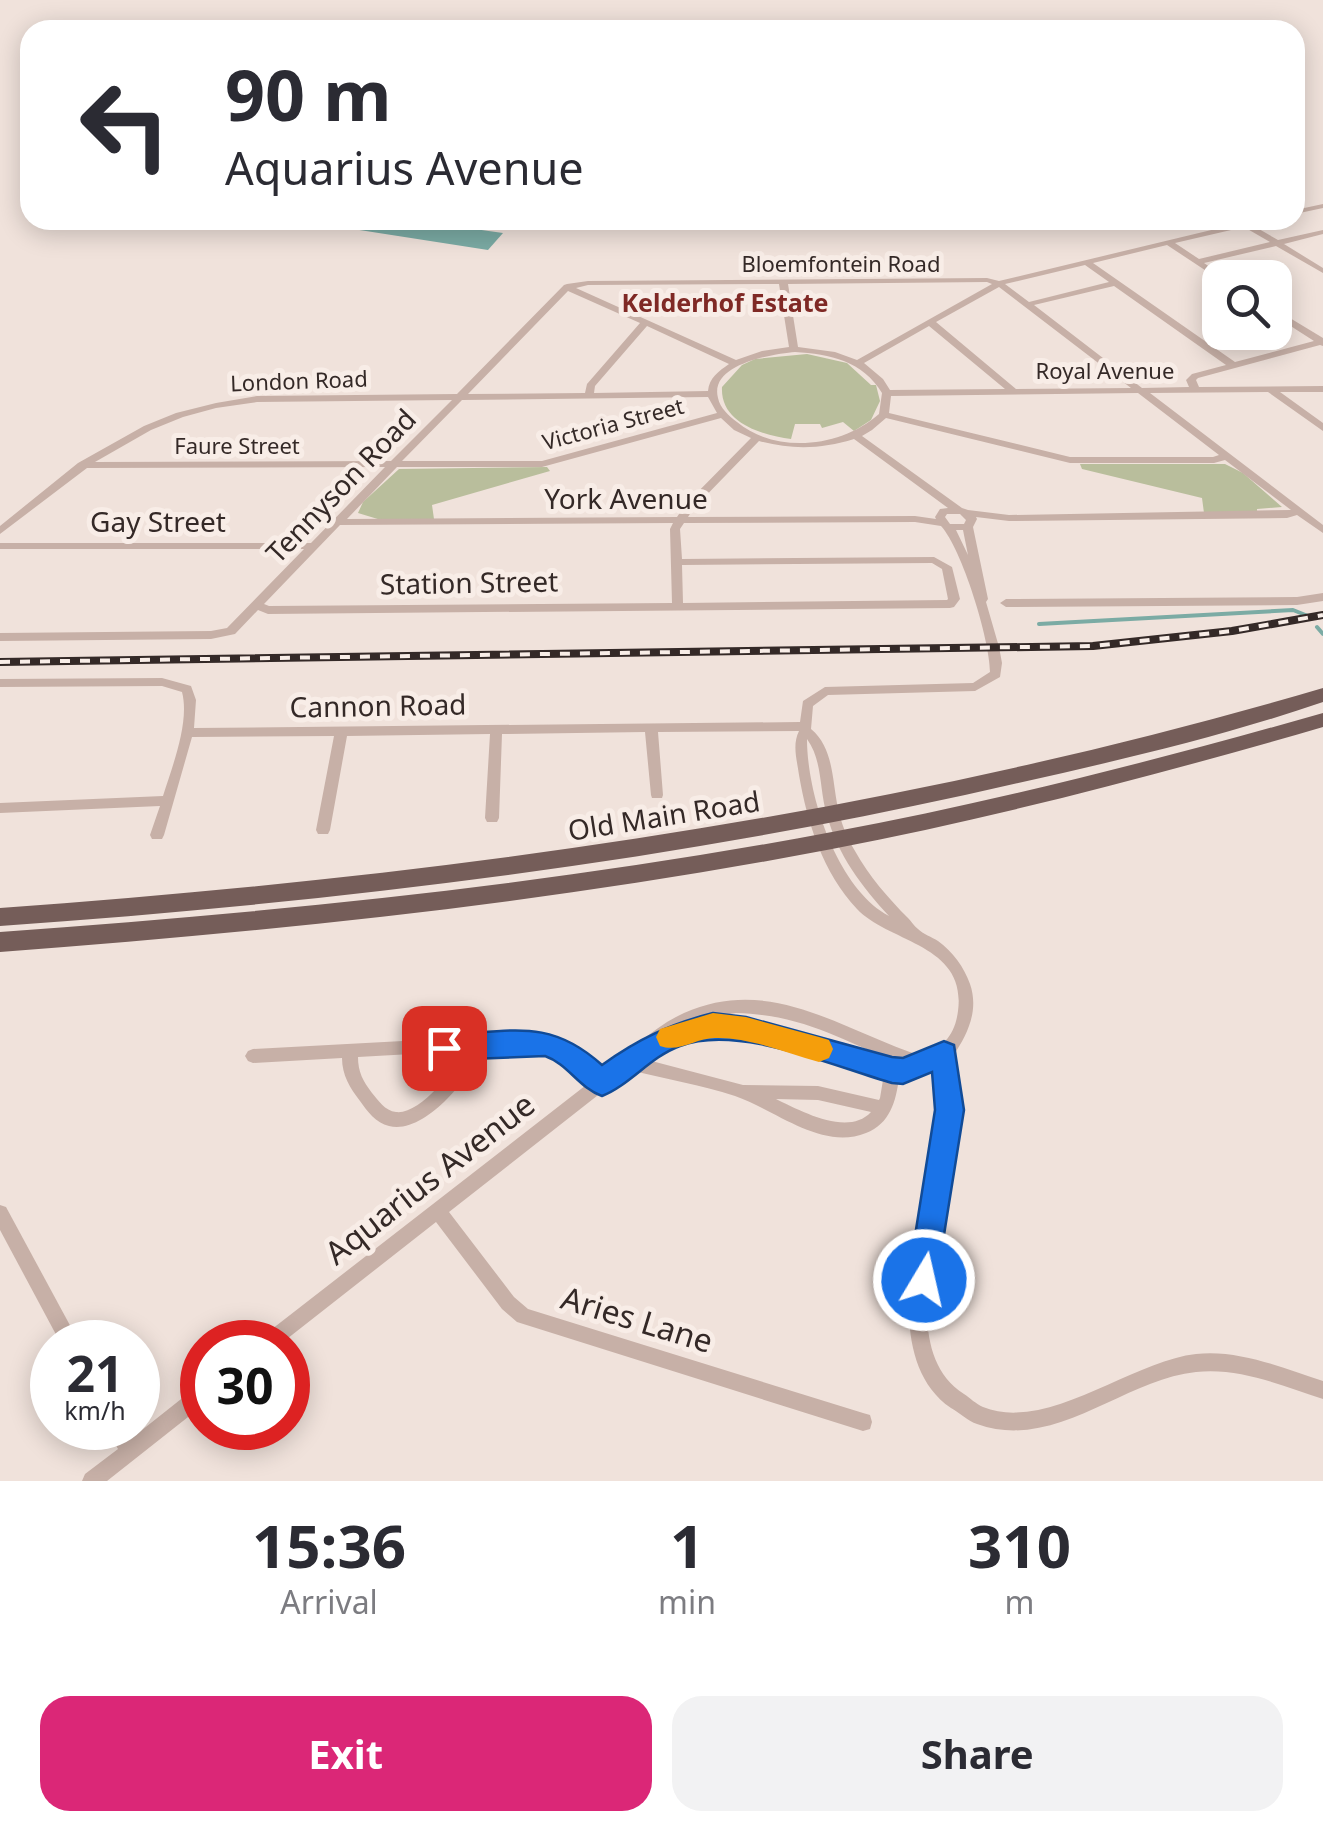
<!DOCTYPE html>
<html lang="en">
<head>
<meta charset="utf-8">
<style>
  :root { --surface:#fff; --page:#f2f2f3; --text:#2b2b33; --muted:#7c7c81; --accent:#db2777 }
  body { margin:0; font-family:"Noto Sans",sans-serif; background:var(--page); color:var(--text); height:100vh; display:flex; flex-direction:column; font-size:38px; white-space:nowrap }
  * { box-sizing:border-box; margin:0 }
  p { font-size:32px; color:var(--muted) }
  .icon { flex:none; width:55px; height:55px; fill:none; stroke:currentColor; stroke-width:2; stroke-linecap:round; stroke-linejoin:round }
  .map { position:relative; height:1481px; overflow:hidden }
  .panel { display:flex; flex-direction:column; background:var(--surface); flex:1 }
  .panel>* { flex:none }
  .hud { position:absolute; left:20px; top:20px; width:1285px; height:210px; border-radius:30px; box-shadow:0 5px 25px #0003; background:#fff; color:var(--text); overflow:hidden }
  .buttons { position:absolute; left:1202px; top:260px; display:grid; gap:20px }
  .buttons a { display:grid; place-items:center; width:90px; height:90px; border-radius:20px; background:var(--surface); box-shadow:0 5px 25px #0003; font-size:50px }
  .speed { position:absolute; left:30px; top:1320px; display:flex; gap:20px; font-size:50px; font-weight:700; text-align:center }
  .speed>* { display:grid; place-content:center; width:130px; height:130px; border-radius:50%; background:var(--surface); box-shadow:0 5px 25px #0003; line-height:1 }
  .speed small { font-size:25px; font-weight:400 }
  .speed .limit { border:15px solid #d22; background:#fff; color:#111 }
  .pin { position:absolute; display:grid; place-items:center; width:85px; height:85px; color:#fff; margin:-42px; border-radius:20px; box-shadow:0 5px 15px #0006 }
  .me { position:absolute; width:110px; margin:-55px; rotate:9deg; stroke-linejoin:round; filter:drop-shadow(0 0 8px #0008) }
  .turn { display:flex; align-items:center; gap:35px; height:210px; padding:0 40px; font-size:45px }
  .turn .icon { width:130px; height:130px; stroke-width:2.5 }
  .turn b { display:block; font-size:70px; line-height:85px }
  .eta { display:flex; justify-content:space-evenly; align-items:center; height:170px; text-align:center }
  .eta b { font-size:60px; font-weight:700; line-height:70px }
  .action { display:flex; gap:20px; margin-top:auto; padding:20px 40px }
  .action a { flex:1; height:115px; border-radius:30px; background:var(--accent); color:#fff; font-size:40px; font-weight:700; line-height:115px; text-align:center }
  .action a+a { background:var(--page); color:var(--text) }
  .map>svg:first-child { display:block }
</style>
</head>
<body>
<div class="map">
<svg width="1323" height="1481" viewBox="0 0 1323 1481">
  <rect width="100%" height="100%" fill="#f0e2db"/>
  <g fill="#b9be9c">
    <path d="M 807,354 L 847,363 L 871,385 L 876,385 L 880,401 L 871,420 L 854,431 L 843,422 L 822,428 L 820,424 L 795,424 L 791,439 C 762,435 720,423 722,387 L 742,365 L 755,359 Z"/>
    <path d="M 1080,464 L 1225,464 L 1243,473 L 1282,507 L 1257,509 L 1257,512 L 1204,513 L 1202,498 L 1082,469 Z"/>
    <path d="M 547,467 L 550,471 L 432,505 L 434,519 L 381,520 L 358,513 L 363,502 L 399,469 Z"/>
  </g>
  <path fill="#7baba4" d="M 361,220 L 410,220 L 503,233 L 488,250 L 353,229 Z"/>
  <g fill="none" stroke-linecap="round" stroke-linejoin="round">
    <g stroke="#7baba4" stroke-width="4">
      <path d="M 1039,624 L 1293,610 L 1308,616"/>
      <path d="M 1317,627 L 1323,634"/>
    </g>
    <g fill="#c7b0a7" fill-rule="evenodd">
      <path d="M 1323,204 L 1323,208 L 1295,214 L 1295,210 Z"/>
      <path d="M 1253,220 L 1267,220 L 1252,225 L 1278,240 L 1323,230 L 1323,234 L 1284,244 L 1323,268 L 1323,273 L 1276,246 L 1204,263 L 1226,278 L 1220,278 L 1220,280 L 1167,245 L 1093,263 L 1235,362 L 1314,341 L 1275,316 L 1275,309 L 1323,338 L 1323,346 L 1320,345 L 1198,378 L 1196,380 L 1199,387 L 1323,386 L 1323,392 L 1280,392 L 1323,423 L 1323,431 L 1268,392 L 1150,393 L 1323,525 L 1323,533 L 1297,515 L 1287,518 L 1009,521 L 976,517 L 977,519 L 973,527 L 988,599 L 986,602 L 999,647 L 1002,663 L 1000,677 L 975,691 L 828,695 L 813,706 L 811,729 C 834,748 832,781 838,808 C 841,823 847,838 855,851 C 869,876 888,898 908,918 C 911,921 914,926 918,929 C 923,934 932,937 938,941 C 953,952 964,967 970,984 C 979,1010 968,1034 953,1056 L 957,1110 L 927,1314 C 928,1346 936,1376 964,1394 C 970,1398 976,1404 983,1407 C 1047,1433 1131,1361 1196,1354 C 1238,1349 1283,1368 1323,1381 L 1323,1399 C 1283,1386 1239,1367 1196,1372 C 1122,1380 1055,1452 977,1424 C 968,1421 960,1413 951,1408 C 920,1387 910,1350 909,1314 L 941,1110 L 938,1064 L 903,1078 L 899,1078 C 896,1101 890,1124 866,1133 C 822,1151 775,1110 735,1096 C 701,1085 665,1079 630,1070 L 449,1212 L 514,1297 L 528,1309 L 863,1413 L 870,1415 L 872,1422 L 870,1429 L 863,1431 L 517,1322 L 502,1309 L 436,1222 L 283,1342 L 260,1342 L 263,1336 L 590,1082 L 561,1056 L 532,1048 L 481,1051 C 469,1079 424,1135 389,1126 C 376,1123 367,1111 360,1101 C 350,1088 342,1075 342,1058 L 253,1063 L 248,1061 L 245,1056 L 248,1051 L 253,1049 L 532,1034 L 571,1046 L 602,1073 C 628,1053 653,1027 684,1013 C 772,974 842,1031 922,1056 C 943,1048 955,1035 958,1011 C 967,944 889,943 857,909 C 823,873 807,822 799,775 C 797,760 792,745 799,731 L 658,732 L 663,795 L 662,798 L 652,798 L 651,795 L 645,732 L 502,734 L 499,818 L 497,822 L 487,822 L 485,818 L 490,734 L 347,736 L 330,830 L 328,834 L 318,834 L 316,830 L 334,736 L 192,737 L 164,835 L 162,839 L 152,839 L 150,835 L 160,806 L 0,813 L 0,803 L 163,796 C 172,767 190,722 182,692 L 162,686 L 0,687 L 0,679 L 162,678 L 191,686 L 196,700 L 194,728 L 800,722 L 803,701 L 825,687 L 973,683 L 990,672 C 990,640 962,549 941,526 L 915,522 L 684,523 L 680,529 L 682,559 L 934,557 L 952,567 L 960,599 L 954,607 L 950,608 L 268,614 L 258,610 L 235,634 L 211,639 L 0,641 L 0,633 L 211,631 L 227,628 L 304,549 L 0,549 L 0,543 L 311,543 L 385,467 L 87,468 L 0,534 L 0,526 L 78,463 L 144,426 L 176,413 L 216,403 L 257,396 L 457,394 L 564,285 L 567,284 L 588,281 L 987,278 L 999,281 ZM 1244,227 L 1270,242 L 1199,259 L 1175,243 ZM 1085,265 L 1109,282 L 1029,302 L 1005,284 ZM 987,282 L 992,284 L 857,360 L 835,352 L 798,347 L 788,284 ZM 779,284 L 789,347 L 762,351 L 736,360 L 576,288 L 588,285 ZM 1114,286 L 1226,365 L 1192,374 L 1186,380 L 1189,387 L 1142,388 L 1034,305 ZM 999,287 L 1131,388 L 1016,389 L 936,322 ZM 568,291 L 640,323 L 587,384 L 585,393 L 468,394 ZM 647,326 L 729,364 C 719,371 709,378 708,391 L 594,393 L 595,386 ZM 929,326 L 1005,389 L 890,390 L 883,379 L 864,363 ZM 795,352 C 830,354 863,361 882,393 L 879,414 C 842,447 777,455 737,422 C 729,416 720,408 718,398 C 709,364 773,354 795,352 ZM 1138,393 L 1219,455 L 1213,457 L 1070,457 L 889,413 L 891,396 ZM 708,397 L 717,413 L 542,461 L 402,461 L 462,400 ZM 452,400 L 391,461 L 95,462 L 151,430 L 183,417 L 216,408 L 257,402 ZM 721,418 L 734,430 L 751,438 L 685,505 L 677,517 L 347,519 L 397,467 L 542,467 ZM 886,418 L 1070,463 L 1214,463 L 1225,460 L 1291,510 L 1009,515 L 968,510 L 962,508 L 862,436 L 872,430 ZM 854,439 L 948,508 L 940,509 L 935,517 L 936,519 L 915,516 L 688,517 L 693,509 L 759,441 C 792,450 822,449 854,439 ZM 947,514 L 960,514 L 966,520 L 964,524 L 950,524 L 945,517 ZM 673,523 L 670,529 L 672,603 L 269,606 L 264,604 L 340,525 ZM 956,530 L 963,530 L 968,555 ZM 932,563 L 942,569 L 948,599 L 947,600 L 683,603 L 682,565 ZM 807,739 C 823,761 819,790 827,815 C 837,854 862,887 889,916 C 837,888 807,795 807,739 ZM 736,1013 C 806,1015 841,1041 903,1064 L 892,1063 C 836,1046 757,1011 698,1021 L 712,1017 ZM 730,1033 L 775,1041 L 884,1074 L 880,1098 L 879,1100 L 818,1086 L 743,1085 L 644,1059 C 667,1040 700,1033 730,1033 ZM 465,1051 C 454,1070 420,1115 396,1112 C 385,1111 378,1100 372,1093 C 363,1081 358,1072 358,1057 ZM 776,1099 L 818,1100 L 871,1112 C 848,1137 801,1111 776,1099 Z"/>
      <path d="M 1323,593 L 1323,601 L 1297,605 L 1006,607 L 1000,603 L 1006,599 L 1297,597 Z"/>
      <path d="M 0,1205 L 6,1207 L 79,1342 L 60,1342 L 0,1230 Z"/>
      <path d="M 202,1386 L 202,1406 L 107,1481 L 82,1481 L 85,1474 L 118,1449 L 107,1428 L 126,1428 L 132,1438 L 195,1388 Z"/>
    </g>
    <g fill="#755d59" fill-rule="evenodd">
      <path d="M 1323,688 L 1323,702 C 1206,742 1085,768 965,795 C 646,865 325,903 0,926 L 0,908 C 448,876 892,815 1323,688 Z"/>
      <path d="M 1323,713 L 1323,727 C 1161,774 998,817 832,849 C 557,902 279,931 0,952 L 0,932 C 279,912 556,884 832,832 C 998,801 1161,759 1323,713 Z"/>
    </g>
    <defs>
      <path id="rail" d="M 0,662 L 1093,646 L 1232,631 L 1323,615"/>
    </defs>
    <use href="#rail" stroke="#342927" stroke-width="8"/>
    <use href="#rail" stroke="#f8ede7" stroke-width="4" stroke-dasharray="10" stroke-linecap="butt"/>
  </g>
  <path fill="#1a73e8" stroke="#114b97" stroke-width="2.5" d="M 713,1013 L 746,1017 L 892,1057 L 903,1058 L 944,1041 L 954,1045 L 964,1110 L 935,1291 L 924,1296 L 912,1291 L 908,1280 L 935,1110 L 932,1072 L 903,1084 L 892,1083 C 832,1066 739,1024 680,1046 C 650,1057 630,1085 602,1096 C 579,1088 568,1064 545,1056 L 444,1060 L 434,1056 L 430,1048 L 434,1039 L 444,1035 C 511,1032 549,1017 602,1065 C 638,1039 670,1024 713,1013 Z"/>
  <path fill="#f59e0b" d="M 713,1013 L 746,1017 L 819,1037 L 829,1040 L 833,1049 L 829,1058 L 819,1062 C 786,1053 749,1037 715,1038 C 696,1038 679,1053 660,1046 L 656,1037 L 660,1029 Z"/>
  <g text-anchor="middle" stroke-width="10" stroke-linejoin="round" paint-order="stroke">
    <g font-size="22" fill="#342927" stroke="#f8ede7">
      <text x="841" y="272">Bloemfontein Road</text>
      <text x="1105" y="379">Royal Avenue</text>
      <text transform="translate(299 381) rotate(-2)" y="8">London Road</text>
      <text transform="translate(613 424) rotate(-15)" y="8">Victoria Street</text>
      <text x="237" y="454">Faure Street</text>
    </g>
    <g font-size="25" font-weight="bold" fill="#7f2925" stroke="#f8ede7">
      <text x="725" y="312">Kelderhof Estate</text>
    </g>
    <g font-size="28" fill="#342927" stroke="#f8ede7">
      <text transform="translate(341 486) rotate(-46)" y="10">Tennyson Road</text>
      <text x="626" y="509">York Avenue</text>
      <text x="158" y="532">Gay Street</text>
      <text transform="translate(469 583) rotate(-1)" y="10">Station Street</text>
      <text transform="translate(378 706) rotate(-1)" y="10">Cannon Road</text>
      <text transform="translate(664 816) rotate(-9)" y="10">Old Main Road</text>
    </g>
    <g font-size="32" fill="#342927" stroke="#f8ede7">
      <text transform="translate(430 1179) rotate(-38)" y="11">Aquarius Avenue</text>
      <text transform="translate(637 1320) rotate(17)" y="11">Aries Lane</text>
    </g>
  </g>
</svg>
<div class="buttons">
<a><svg class="icon" aria-label="search" viewBox="0 0 24 24"><circle cx="10" cy="10" r="6"/><path d="M15 15l6 6"/></svg></a>
</div>
<div class="speed"><div>21<small>km/h</small></div><div class="limit">30</div></div>
<div class="pin" style="left:444px;top:1048px;background:#d93025"><svg class="icon" aria-label="arrive" viewBox="0 0 24 24"><path d="M6 21V4h12l-3 4 3 4H6"/></svg></div>
<svg class="me" style="left:924px;top:1280px" viewBox="-20 -20 40 40"><circle r="17" fill="#1a73e8" stroke="#fff" stroke-width="3"/><path d="M0-11L8 9 0 5-8 9z" fill="#fff"/></svg>
<div class="hud">
<div class="turn"><svg class="icon" aria-label="left" viewBox="0 0 24 24"><path d="M17 20v-9H6M10 6l-5 5 5 5"/></svg><div><b>90 m</b>Aquarius Avenue</div></div>
</div>
</div>
<section class="panel">
<div class="eta">
<div><b>15:36</b><p>Arrival</p></div>
<div><b>1</b><p>min</p></div>
<div><b>310</b><p>m</p></div>
</div>
<div class="action"><a>Exit</a><a>Share</a></div>
</section>
</body>
</html>
